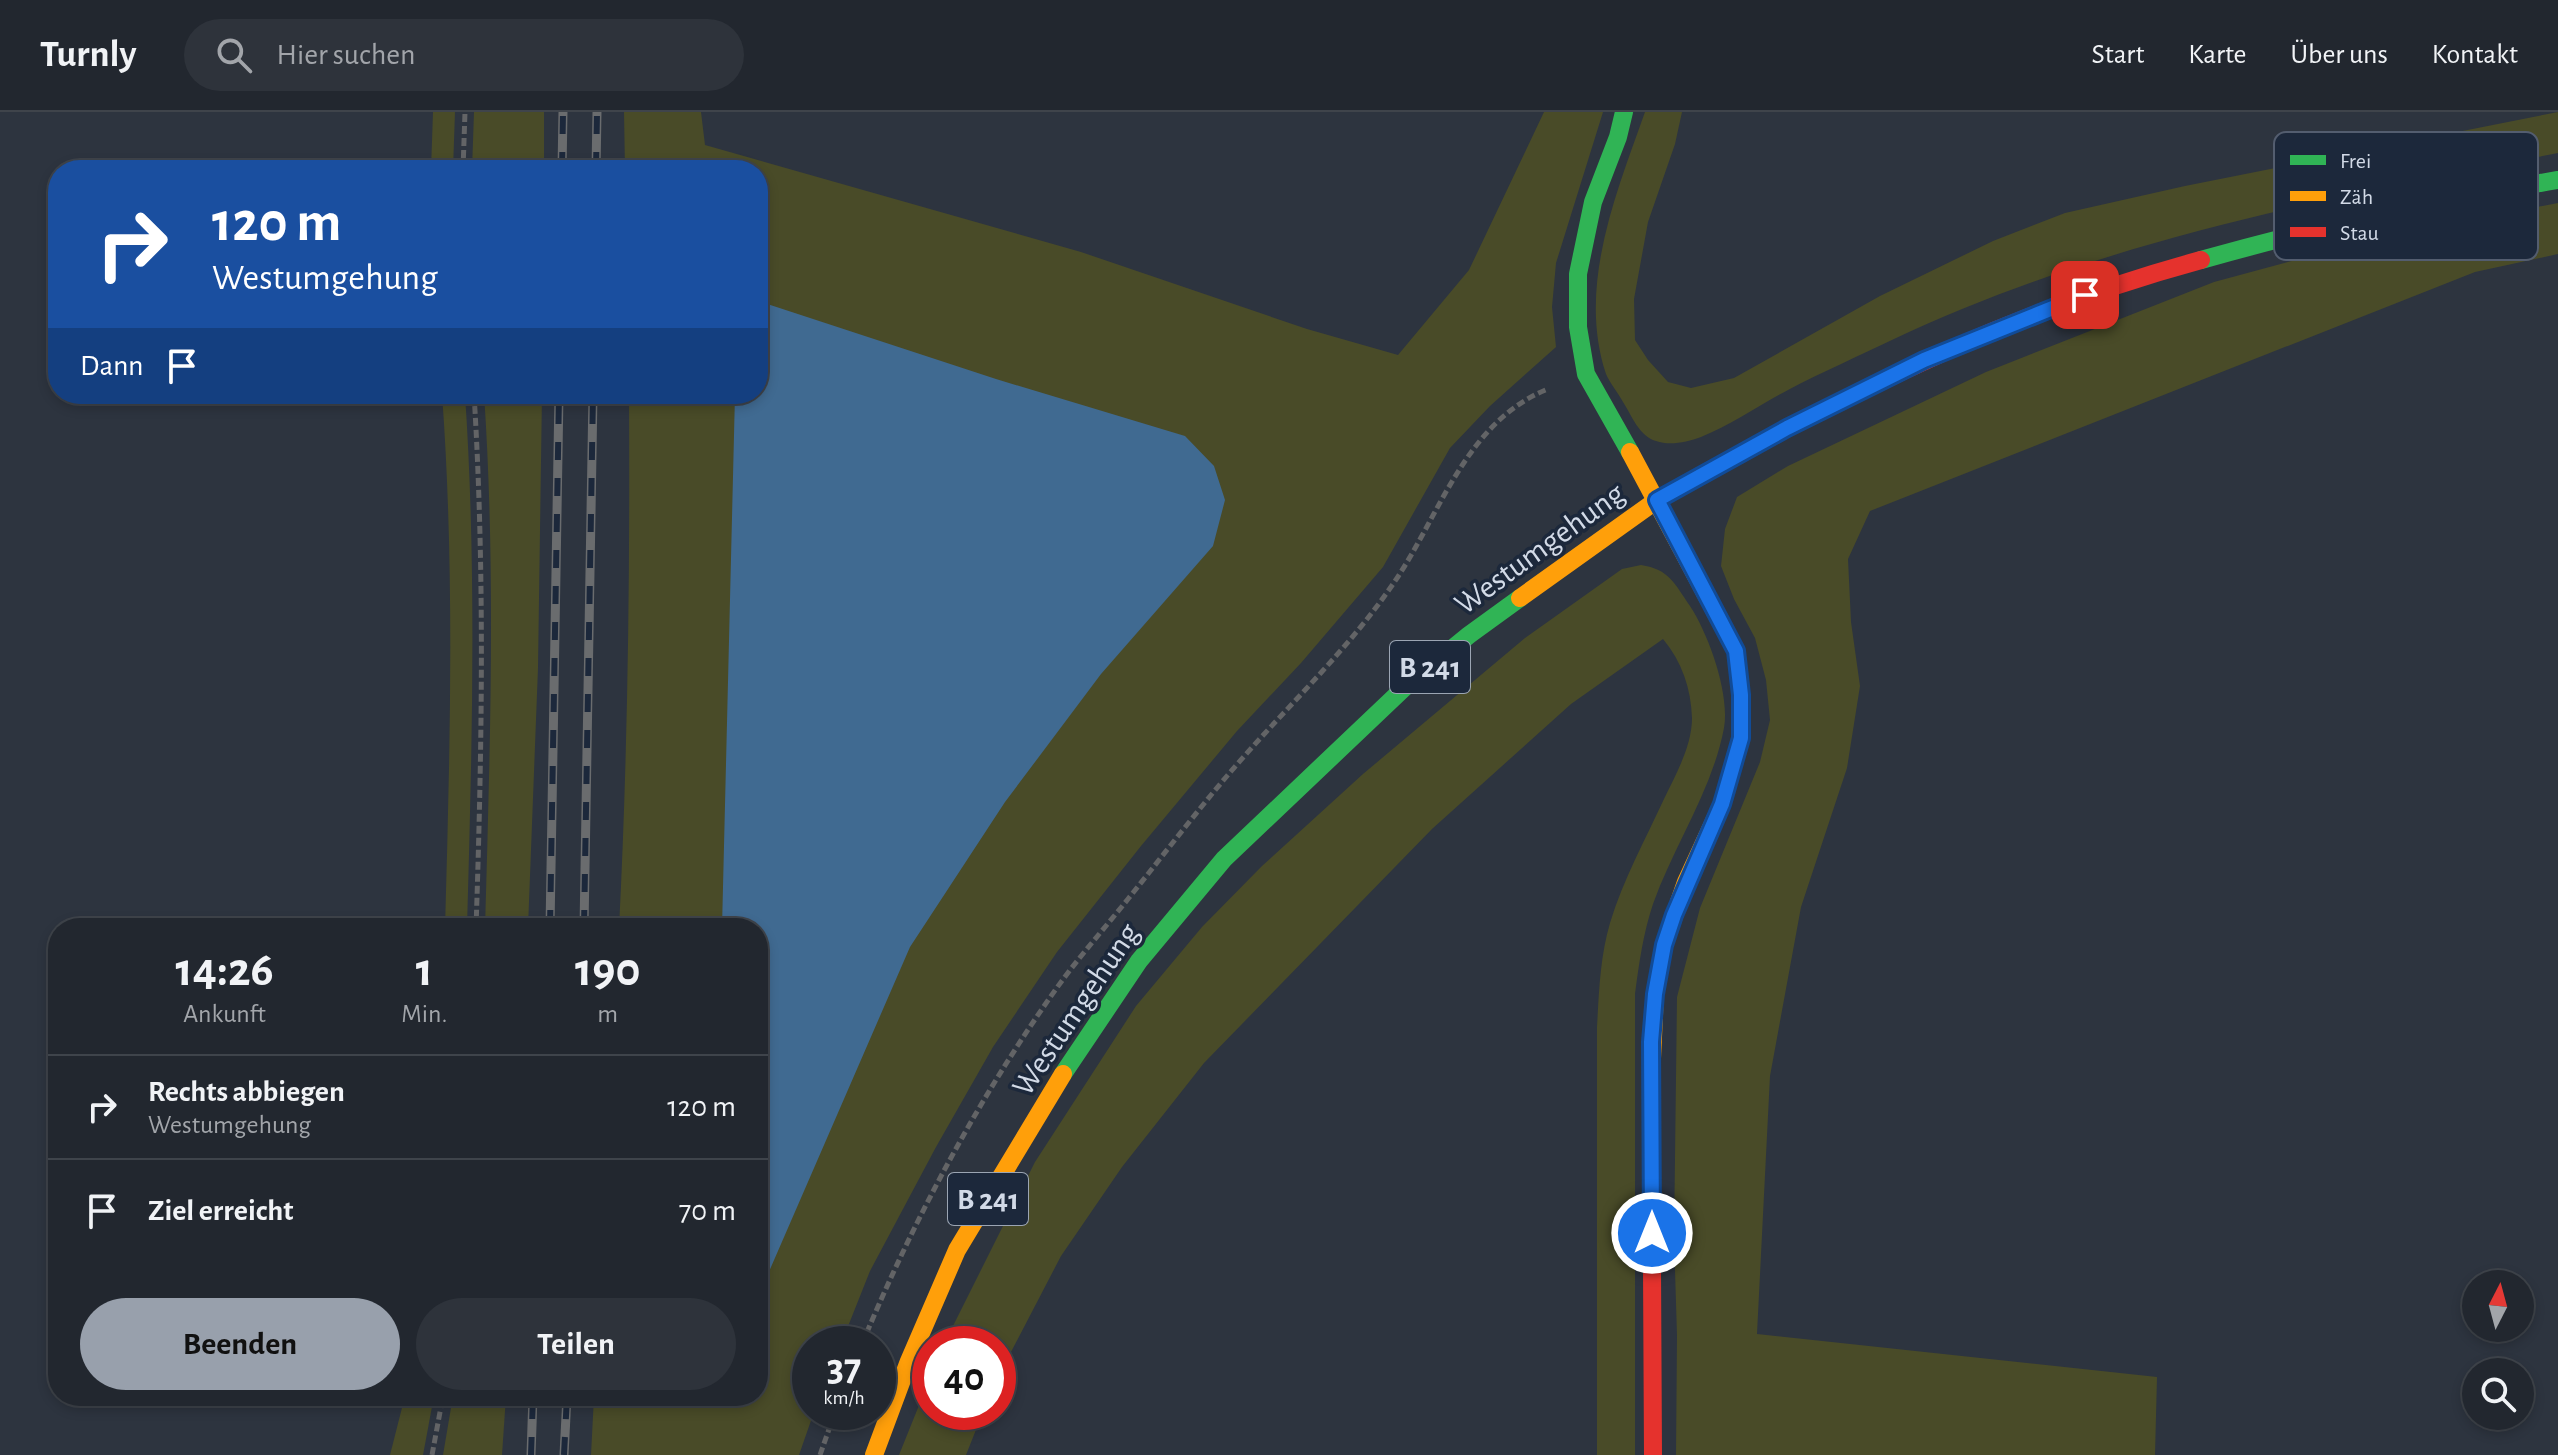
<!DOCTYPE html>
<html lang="de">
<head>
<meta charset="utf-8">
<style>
  :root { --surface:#22272f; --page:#2e333b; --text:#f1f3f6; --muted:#a2a5aa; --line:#3f444b; --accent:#98a0ac }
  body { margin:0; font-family:"Alegreya Sans",sans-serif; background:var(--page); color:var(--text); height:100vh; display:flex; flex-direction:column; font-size:30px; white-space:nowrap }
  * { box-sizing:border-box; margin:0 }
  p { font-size:26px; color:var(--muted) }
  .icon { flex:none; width:44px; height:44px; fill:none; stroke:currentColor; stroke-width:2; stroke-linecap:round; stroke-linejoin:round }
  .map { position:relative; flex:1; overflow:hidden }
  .side { position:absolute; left:48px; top:806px; width:720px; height:488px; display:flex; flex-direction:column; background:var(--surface); border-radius:32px; box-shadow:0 4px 12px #0003,0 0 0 2px var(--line) }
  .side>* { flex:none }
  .hud { position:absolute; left:48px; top:48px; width:720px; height:244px; border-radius:32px; box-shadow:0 4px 12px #0003,0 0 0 2px var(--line); background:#1a4fa0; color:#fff; overflow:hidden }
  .needle { width:52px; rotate:6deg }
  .fabs { position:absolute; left:2462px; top:1158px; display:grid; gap:16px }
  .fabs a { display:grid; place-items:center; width:72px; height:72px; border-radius:50%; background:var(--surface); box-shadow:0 4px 12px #0003,0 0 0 2px var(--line); font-size:40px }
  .speed { position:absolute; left:792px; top:1214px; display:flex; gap:16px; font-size:40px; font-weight:700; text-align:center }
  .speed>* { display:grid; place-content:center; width:104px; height:104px; border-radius:50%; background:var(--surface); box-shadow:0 4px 12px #0003,0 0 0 2px var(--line); line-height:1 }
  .speed small { font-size:20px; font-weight:400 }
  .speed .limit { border:12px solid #d22; background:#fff; color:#111 }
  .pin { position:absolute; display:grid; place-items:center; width:68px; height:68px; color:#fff; margin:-34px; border-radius:16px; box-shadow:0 4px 12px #0006 }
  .me { position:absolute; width:88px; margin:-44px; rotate:0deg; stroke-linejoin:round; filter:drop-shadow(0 0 6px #0008) }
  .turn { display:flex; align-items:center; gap:28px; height:168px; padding:0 32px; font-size:36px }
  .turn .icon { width:104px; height:104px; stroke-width:2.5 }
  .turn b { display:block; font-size:56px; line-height:68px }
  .then { display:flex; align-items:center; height:76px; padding:0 32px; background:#0003; gap:16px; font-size:30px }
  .eta { display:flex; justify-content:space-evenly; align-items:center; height:136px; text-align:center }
  .eta b { font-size:48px; font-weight:600; line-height:56px }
  .button { display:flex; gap:16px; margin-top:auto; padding:16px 32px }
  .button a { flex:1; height:92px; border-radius:48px; background:var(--accent); color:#111; font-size:32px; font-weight:600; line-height:92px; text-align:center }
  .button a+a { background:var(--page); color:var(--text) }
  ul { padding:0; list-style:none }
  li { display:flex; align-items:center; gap:24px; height:104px; padding:0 32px; border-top:2px solid var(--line) }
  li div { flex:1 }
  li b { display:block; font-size:30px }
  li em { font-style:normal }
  header { display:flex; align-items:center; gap:48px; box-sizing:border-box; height:112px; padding:0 40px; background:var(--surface); border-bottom:2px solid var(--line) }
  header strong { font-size:38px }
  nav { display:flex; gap:44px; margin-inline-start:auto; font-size:28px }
  .search { width:560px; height:72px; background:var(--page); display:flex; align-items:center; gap:20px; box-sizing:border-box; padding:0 28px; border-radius:44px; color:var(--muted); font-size:30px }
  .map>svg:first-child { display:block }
</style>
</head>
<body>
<header>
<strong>Turnly</strong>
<div class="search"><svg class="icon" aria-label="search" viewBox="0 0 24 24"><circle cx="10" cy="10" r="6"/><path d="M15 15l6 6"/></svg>Hier suchen</div>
<nav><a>Start</a><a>Karte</a><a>Über uns</a><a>Kontakt</a></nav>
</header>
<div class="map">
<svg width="2558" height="1343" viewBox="0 0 2558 1343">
  <rect width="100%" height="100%" fill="#2d343f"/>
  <g fill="#494b28">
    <path d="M 433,0 L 455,0 L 453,58 L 431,58 Z"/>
    <path d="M 474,0 L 544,0 L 544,58 L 472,58 Z"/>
    <path d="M 624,0 L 701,0 L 705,33 L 1081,140 L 1307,217 L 1398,243 L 1469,158 L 1544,0 L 1603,0 L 1556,151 L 1552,195 L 1556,235 L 1490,294 L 1450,336 L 1383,455 L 1301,551 L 1237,619 L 1141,734 L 1057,840 L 993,935 L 936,1035 L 870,1159 L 841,1232 L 810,1232 L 810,1300 L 814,1300 L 799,1343 L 591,1343 L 594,1284 L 758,1284 L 758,816 L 619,816 C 628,638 630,460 629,282 L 758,282 L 758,58 L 625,58 Z"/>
    <path d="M 1645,0 L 1682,0 L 1675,32 L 1648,110 L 1634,187 L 1635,228 L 1648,248 L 1668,270 L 1691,276 L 1734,266 L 1880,184 L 1993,129 L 2065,101 L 2185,74 L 2558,0 L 2558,41 C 2333,85 2103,128 1894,227 C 1859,244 1822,260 1788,278 C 1759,293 1731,313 1701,325 C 1687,330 1670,334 1656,329 C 1639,324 1632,304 1623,290 C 1618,281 1610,271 1606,262 C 1577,175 1616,82 1645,0 Z"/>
    <path d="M 2558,91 L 2558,142 L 2475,160 L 1870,399 L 1848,447 L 1851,510 L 1860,574 L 1847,656 L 1801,795 L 1770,964 L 1757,1222 L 2157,1265 L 2155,1343 L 1676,1343 L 1677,1223 L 1674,1126 L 1677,885 L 1700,796 L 1760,650 L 1770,608 L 1766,568 L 1755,526 L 1734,487 L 1721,454 L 1725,417 L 1737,385 L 1788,354 L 1986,260 L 2214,170 L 2373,127 Z"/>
    <path d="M 442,282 L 465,282 C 477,460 472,638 467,816 L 445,816 C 450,638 455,460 442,282 Z"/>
    <path d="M 484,282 L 542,282 L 538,556 L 528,816 L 485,816 C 490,637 496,460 484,282 Z"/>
    <path d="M 1641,453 C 1669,457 1675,472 1690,494 C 1709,523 1730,582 1724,616 C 1712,679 1674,733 1653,792 C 1643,822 1639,852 1635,882 L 1635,1343 L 1597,1343 L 1597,915 C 1599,880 1600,845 1610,811 C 1623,768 1645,728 1664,687 C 1676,662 1692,634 1692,606 C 1691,576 1682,550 1663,527 L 1571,592 L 1432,717 L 1204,951 L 1122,1055 L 1061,1144 L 998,1265 L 998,1232 L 944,1232 L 1035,1050 L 1136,894 L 1202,815 L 1262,754 L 1363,662 L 1525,526 L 1622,457 Z"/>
    <path d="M 930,1266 L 930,1300 L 983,1300 L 966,1343 L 899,1343 Z"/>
    <path d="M 405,1284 L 434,1284 L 423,1343 L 390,1343 Z"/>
    <path d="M 453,1284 L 506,1284 L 502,1343 L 443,1343 Z"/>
  </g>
  <path fill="#406a91" d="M 758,189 L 996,267 L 1185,324 L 1214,354 L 1225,388 L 1213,434 L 1101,562 L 1005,690 L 910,835 L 758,1185 L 758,816 L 722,816 L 735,282 L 758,282 Z"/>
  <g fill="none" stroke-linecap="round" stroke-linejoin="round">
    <g stroke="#636466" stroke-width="5" stroke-dasharray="8 4" stroke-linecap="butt">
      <path d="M 463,58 L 465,0"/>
      <path d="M 474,282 C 485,460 482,637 476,816"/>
      <path d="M 862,1232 C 914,1107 978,987 1056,877 C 1078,846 1104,817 1128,787 C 1161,746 1193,704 1227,664 C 1281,600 1345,542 1393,472 C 1440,404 1465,310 1548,277"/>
      <path d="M 432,1343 L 443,1284"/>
      <path d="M 820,1343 L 835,1300"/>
    </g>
    <g stroke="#30b455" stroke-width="18">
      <path d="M 1624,0 L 1618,25 L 1593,90 L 1578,162 L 1578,215 L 1586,262 L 1630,340"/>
      <path d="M 2201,148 C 2319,115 2437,88 2558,68"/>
      <path d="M 1063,962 L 1139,849 L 1224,747 L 1404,576 L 1469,523 L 1520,486"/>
    </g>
    <g stroke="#ff9f0a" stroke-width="18">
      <path d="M 1630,340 L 1736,539 L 1741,583 L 1741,626 L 1722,692 L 1686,770 L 1664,833 L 1655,882 L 1651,968"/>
      <path d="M 1520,486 L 1657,388 L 1787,316 L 1858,281"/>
      <path d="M 874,1343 L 909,1249 L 957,1138 L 1063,962"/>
    </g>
    <g stroke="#e5322d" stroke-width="18">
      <path d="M 1858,281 C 1968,226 2083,180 2201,148"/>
      <path d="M 1651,968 L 1653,1343"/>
    </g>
    <defs>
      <g id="rail">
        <path d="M 562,58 L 563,0"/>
        <path d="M 596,58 L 597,0"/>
        <path d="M 550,816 L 559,282"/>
        <path d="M 584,816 L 593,282"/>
        <path d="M 531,1343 L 533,1284"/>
        <path d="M 564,1343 L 567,1284"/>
      </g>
    </defs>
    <use href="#rail" stroke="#6a6c6e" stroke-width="9"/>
    <use href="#rail" stroke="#1c283b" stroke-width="6" stroke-dasharray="18" stroke-linecap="butt"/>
  </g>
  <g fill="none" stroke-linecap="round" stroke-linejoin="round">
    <defs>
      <path id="route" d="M 1652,1121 L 1651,930 L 1655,882 L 1664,833 L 1674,803 L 1722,692 L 1741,626 L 1741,583 L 1736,539 L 1657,388 L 1787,316 L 1924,248 L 2085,183"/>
    </defs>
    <use href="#route" stroke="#114b97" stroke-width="20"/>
    <use href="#route" stroke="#1a73e8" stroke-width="14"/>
  </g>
  <g text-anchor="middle" stroke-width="7" stroke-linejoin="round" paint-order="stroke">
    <g fill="#1c283b" stroke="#9ba5b3" stroke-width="2">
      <rect x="1390" y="529" width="80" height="52" rx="6"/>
      <rect x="948" y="1061" width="80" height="52" rx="6"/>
    </g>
    <g font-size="30" font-weight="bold" fill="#d2dae7">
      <text x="1430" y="565">B 241</text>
      <text x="988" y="1097">B 241</text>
    </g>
    <g font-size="32" fill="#d2dae7" stroke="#1c283b">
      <text transform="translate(1539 436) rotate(-36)" y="11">Westumgehung</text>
      <text transform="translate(1075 897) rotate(-56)" y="11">Westumgehung</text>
    </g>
  </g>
  <rect x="2274" y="20" width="264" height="128" rx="12" fill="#1c283b" stroke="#535d6f" stroke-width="2"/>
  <rect x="2290" y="43" width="36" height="10" fill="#30b455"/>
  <rect x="2290" y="79" width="36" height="10" fill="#ff9f0a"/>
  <rect x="2290" y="115" width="36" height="10" fill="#e5322d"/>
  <g font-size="22" fill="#d2dae7">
    <text x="2340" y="56">Frei</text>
    <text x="2340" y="92">Zäh</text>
    <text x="2340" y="128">Stau</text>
  </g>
</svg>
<div class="fabs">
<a><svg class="needle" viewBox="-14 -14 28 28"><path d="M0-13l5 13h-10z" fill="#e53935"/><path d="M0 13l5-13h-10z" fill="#a2a5aa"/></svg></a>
<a><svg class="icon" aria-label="search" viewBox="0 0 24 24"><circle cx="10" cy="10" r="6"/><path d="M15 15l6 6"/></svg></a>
</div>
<div class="speed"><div>37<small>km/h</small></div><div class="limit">40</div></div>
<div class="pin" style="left:2085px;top:183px;background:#d93025"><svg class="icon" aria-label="arrive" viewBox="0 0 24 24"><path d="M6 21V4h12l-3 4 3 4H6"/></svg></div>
<svg class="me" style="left:1652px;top:1121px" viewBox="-20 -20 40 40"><circle r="17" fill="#1a73e8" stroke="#fff" stroke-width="3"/><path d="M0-11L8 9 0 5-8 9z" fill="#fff"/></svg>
<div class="hud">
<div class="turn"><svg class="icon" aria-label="right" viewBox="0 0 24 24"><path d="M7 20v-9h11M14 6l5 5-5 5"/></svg><div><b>120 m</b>Westumgehung</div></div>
<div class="then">Dann<svg class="icon" aria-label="arrive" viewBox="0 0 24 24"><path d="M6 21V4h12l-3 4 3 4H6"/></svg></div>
</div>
<section class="side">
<div class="eta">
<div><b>14:26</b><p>Ankunft</p></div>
<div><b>1</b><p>Min.</p></div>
<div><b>190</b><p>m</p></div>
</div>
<ul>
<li><svg class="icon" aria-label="right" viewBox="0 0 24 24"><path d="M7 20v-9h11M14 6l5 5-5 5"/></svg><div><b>Rechts abbiegen</b><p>Westumgehung</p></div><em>120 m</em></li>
<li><svg class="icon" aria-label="arrive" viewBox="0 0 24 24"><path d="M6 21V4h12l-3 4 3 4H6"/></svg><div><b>Ziel erreicht</b></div><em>70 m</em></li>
</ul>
<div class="button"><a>Beenden</a><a>Teilen</a></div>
</section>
</div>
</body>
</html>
